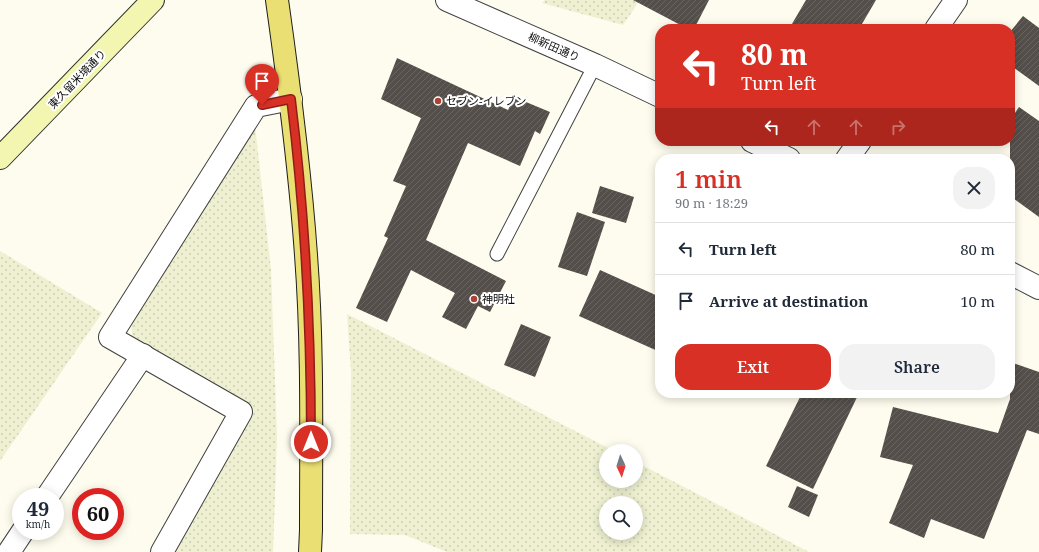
<!DOCTYPE html>
<html lang="en">
<head>
<meta charset="utf-8">
<style>
  :root { --surface:#fff; --page:#f2f2f3; --text:#1f2937; --muted:#747a83; --line:#e0e1e3; --accent:#d93025 }
  body { margin:0; font-family:"Noto Serif","Noto Sans JP",serif; background:var(--page); color:var(--text); height:100vh; display:flex; flex-direction:column; font-size:15px; white-space:nowrap }
  * { box-sizing:border-box; margin:0 }
  p { font-size:13px; color:var(--muted) }
  .icon { flex:none; width:22px; height:22px; fill:none; stroke:currentColor; stroke-width:2; stroke-linecap:round; stroke-linejoin:round }
  .map { position:relative; flex:1; overflow:hidden }
  .sheet { position:absolute; left:655px; top:154px; width:360px; height:244px; display:flex; flex-direction:column; background:var(--surface); border-radius:16px; box-shadow:0 2px 10px #0003 }
  .sheet>* { flex:none }
  .top-card { position:absolute; left:655px; top:24px; width:360px; height:122px; border-radius:16px; box-shadow:0 2px 10px #0003; background:#d93025; color:#fff; overflow:hidden }
  .needle { width:26px; rotate:176deg }
  .fabs { position:absolute; left:599px; top:444px; display:grid; gap:8px }
  .fabs a { display:grid; place-items:center; width:44px; height:44px; border-radius:50%; background:var(--surface); box-shadow:0 2px 10px #0003; font-size:20px }
  .speed { position:absolute; left:12px; top:488px; display:flex; gap:8px; font-size:20px; font-weight:700; text-align:center }
  .speed>* { display:grid; place-content:center; width:52px; height:52px; border-radius:50%; background:var(--surface); box-shadow:0 2px 10px #0003; line-height:1 }
  .speed small { font-size:10px; font-weight:400 }
  .speed .limit { border:6px solid #d22; background:#fff; color:#111 }
  .pin { position:absolute; display:grid; place-items:center; width:34px; height:34px; color:#fff; margin:-41px -17px; border-radius:50% 50% 50% 0; rotate:-45deg; box-shadow:0 0 4px #0007 }
  .pin .icon { rotate:45deg }
  .me { position:absolute; width:44px; margin:-22px; rotate:0deg; stroke-linejoin:round; filter:drop-shadow(0 0 3px #0008) }
  .turn { display:flex; align-items:center; gap:14px; height:84px; padding:0 20px; font-size:18px }
  .turn .icon { width:52px; height:52px; stroke-width:2.5 }
  .turn b { display:block; font-size:28px; line-height:34px }
  .lanes { display:flex; align-items:center; height:38px; padding:0 20px; background:#0003; justify-content:center; gap:20px; direction:ltr }
  .lanes .off { opacity:.35 }
  .round { display:grid; place-items:center; flex:none; width:42px; height:42px; border-radius:16px; background:var(--page) }
  .headline { display:flex; align-items:center; justify-content:space-between; height:68px; padding:0 20px }
  h1 { font-size:24px; font-weight:600; line-height:30px; color:var(--accent) }
  .button { display:flex; gap:8px; margin-top:auto; padding:8px 20px }
  .button a { flex:1; height:46px; border-radius:16px; background:var(--accent); color:#fff; font-size:16px; font-weight:600; line-height:46px; text-align:center }
  .button a+a { background:var(--page); color:var(--text) }
  ul { padding:0; list-style:none }
  li { display:flex; align-items:center; gap:12px; height:52px; padding:0 20px; border-top:1px solid var(--line) }
  li div { flex:1 }
  li b { display:block; font-size:15px }
  li em { font-style:normal }
  .map>svg:first-child { display:block }
</style>
</head>
<body>
<div class="map">
<svg width="1039" height="552" viewBox="0 0 1039 552">
  <defs>
    <pattern id="farmland-dots" width="8" height="8" patternUnits="userSpaceOnUse"><rect width="8" height="8" fill="#eef0d1"/><path d="M2 2h.1M6 6h.1" fill="none" stroke="#cbcdb2" stroke-width="1.8" stroke-linecap="round"/></pattern>
    <pattern id="building-hatch" width="6" height="6" patternUnits="userSpaceOnUse"><rect width="6" height="6" fill="#544f4a"/><path d="M-1 1l2-2M0 6l6-6M5 7l2-2" fill="none" stroke="#686460"/></pattern>
  </defs>
  <rect width="100%" height="100%" fill="#fdfcee"/>
  <g fill="url(#farmland-dots)" fill-rule="evenodd">
    <path d="M 545,0 L 640,0 L 623,25 L 542,3 Z"/>
    <path d="M 255,125 L 271,270 L 277,437 L 273,552 L 174,552 L 250,410 L 133,340 L 131,325 Z"/>
    <path d="M 0,251 L 102,313 L 0,461 Z"/>
    <path d="M 347,314 L 614,451 L 606,451 L 606,481 L 636,481 L 636,462 L 809,552 L 447,552 L 405,535 L 350,534 L 351,372 ZM 606,503 L 636,503 L 636,533 L 606,533 Z"/>
  </g>
  <g fill="url(#building-hatch)">
    <path d="M 633,0 L 709,0 L 694,29 L 688,29 Z"/>
    <path d="M 806,0 L 876,0 L 859,29 L 789,29 Z"/>
    <path d="M 1023,16 L 1039,28 L 1039,86 L 1010,65 L 1010,32 Z"/>
    <path d="M 397,58 L 508,110 L 514,97 L 550,112 L 540,134 L 535,131 L 520,166 L 468,143 L 426,240 L 506,281 L 490,312 L 478,306 L 466,329 L 442,317 L 455,293 L 411,270 L 387,322 L 356,308 L 388,238 L 384,236 L 406,186 L 393,181 L 421,118 L 381,99 Z"/>
    <path d="M 1019,107 L 1039,121 L 1039,217 L 1010,196 L 1010,120 Z"/>
    <path d="M 600,186 L 634,197 L 626,223 L 592,213 Z"/>
    <path d="M 577,212 L 605,222 L 587,276 L 558,267 Z"/>
    <path d="M 600,270 L 660,297 L 660,352 L 579,316 Z"/>
    <path d="M 521,324 L 551,337 L 535,377 L 504,365 Z"/>
    <path d="M 1010,362 L 1039,372 L 1039,434 L 1027,430 L 984,539 L 931,519 L 924,538 L 889,523 L 913,465 L 880,457 L 893,407 L 998,433 L 1010,399 Z"/>
    <path d="M 802,393 L 859,393 L 813,489 L 766,466 Z"/>
    <path d="M 797,486 L 818,495 L 809,517 L 788,507 Z"/>
  </g>
  <g fill="none" stroke-linecap="round" stroke-linejoin="round">
    <defs>
      <path id="lane" d="M 497,254 L 595,65"/>
      <g id="street">
        <path d="M 447,0 L 595,65 L 660,96"/>
        <path d="M 936,29 L 956,0"/>
        <path d="M 752,141 L 789,159"/>
        <path d="M 847,159 L 860,141"/>
        <path d="M 1010,273 L 1039,288"/>
        <path d="M 47,497 L 143,355"/>
        <path d="M 9,552 L 23,531"/>
        <path d="M 162,552 L 241,412 L 110,337 L 256,106 L 291,99"/>
      </g>
      <path id="secondary" d="M 0,158 L 153,0"/>
      <path id="primary" d="M 277,0 C 289,85 300,170 306,255 C 313,347 311,438 311,530 L 310,552"/>
    </defs>
    <use href="#lane" stroke="#404040" stroke-width="15"/>
    <use href="#street" stroke="#404040" stroke-width="24"/>
    <use href="#secondary" stroke="#2f2f2f" stroke-width="24"/>
    <use href="#primary" stroke="#1e1e1e" stroke-width="24"/>
    <use href="#lane" stroke="#fff" stroke-width="13"/>
    <use href="#street" stroke="#fff" stroke-width="22"/>
    <use href="#secondary" stroke="#f3f6b0" stroke-width="22"/>
    <use href="#primary" stroke="#eadf72" stroke-width="22"/>
  </g>
  <g fill="none" stroke-linecap="round" stroke-linejoin="round">
    <defs>
      <path id="route" d="M 262,105 L 291,99 C 305,213 311,327 311,442"/>
    </defs>
    <use href="#route" stroke="#8d1f18" stroke-width="10"/>
    <use href="#route" stroke="#d93025" stroke-width="7"/>
  </g>
  <g fill="#ad4134" stroke="#fff" stroke-width="1.5">
    <circle cx="438" cy="101" r="4"/>
    <circle cx="474" cy="299" r="4"/>
  </g>
  <g text-anchor="middle" stroke-width="4" stroke-linejoin="round" paint-order="stroke">
    <g font-size="11" fill="#0d0d0d" stroke="#fff">
      <text transform="translate(554 47) rotate(24)" y="4">柳新田通り</text>
      <text transform="translate(77 79) rotate(-46)" y="4">東久留米境通り</text>
    </g>
    <g font-size="11" fill="#0d0d0d" stroke="#fff" text-anchor="start">
      <text x="446" y="105">セブン-イレブン</text>
      <text x="482" y="303">神明社</text>
    </g>
  </g>
</svg>
<div class="fabs">
<a><svg class="needle" viewBox="-14 -14 28 28"><path d="M0-13l5 13h-10z" fill="#e53935"/><path d="M0 13l5-13h-10z" fill="#747a83"/></svg></a>
<a><svg class="icon" aria-label="search" viewBox="0 0 24 24"><circle cx="10" cy="10" r="6"/><path d="M15 15l6 6"/></svg></a>
</div>
<div class="speed"><div>49<small>km/h</small></div><div class="limit">60</div></div>
<div class="pin" style="left:262px;top:105px;background:#d93025"><svg class="icon" aria-label="arrive" viewBox="0 0 24 24"><path d="M6 21V4h12l-3 4 3 4H6"/></svg></div>
<svg class="me" style="left:311px;top:442px" viewBox="-20 -20 40 40"><circle r="17" fill="#d93025" stroke="#fff" stroke-width="3"/><path d="M0-11L8 9 0 5-8 9z" fill="#fff"/></svg>
<div class="top-card">
<div class="turn"><svg class="icon" aria-label="left" viewBox="0 0 24 24"><path d="M17 20v-9H6M10 6l-5 5 5 5"/></svg><div><b>80 m</b>Turn left</div></div>
<div class="lanes"><svg class="icon" aria-label="left" viewBox="0 0 24 24"><path d="M17 20v-9H6M10 6l-5 5 5 5"/></svg><svg class="icon off" aria-label="ahead" viewBox="0 0 24 24"><path d="M12 20V5M6 11l6-6 6 6"/></svg><svg class="icon off" aria-label="ahead" viewBox="0 0 24 24"><path d="M12 20V5M6 11l6-6 6 6"/></svg><svg class="icon off" aria-label="right" viewBox="0 0 24 24"><path d="M7 20v-9h11M14 6l5 5-5 5"/></svg></div>
</div>
<section class="sheet">
<div class="headline"><div><h1>1 min</h1><p>90 m · 18:29</p></div><a class="round"><svg class="icon" aria-label="close" viewBox="0 0 24 24"><path d="M6 6l12 12M18 6L6 18"/></svg></a></div>
<ul>
<li><svg class="icon" aria-label="left" viewBox="0 0 24 24"><path d="M17 20v-9H6M10 6l-5 5 5 5"/></svg><div><b>Turn left</b></div><em>80 m</em></li>
<li><svg class="icon" aria-label="arrive" viewBox="0 0 24 24"><path d="M6 21V4h12l-3 4 3 4H6"/></svg><div><b>Arrive at destination</b></div><em>10 m</em></li>
</ul>
<div class="button"><a>Exit</a><a>Share</a></div>
</section>
</div>
</body>
</html>
